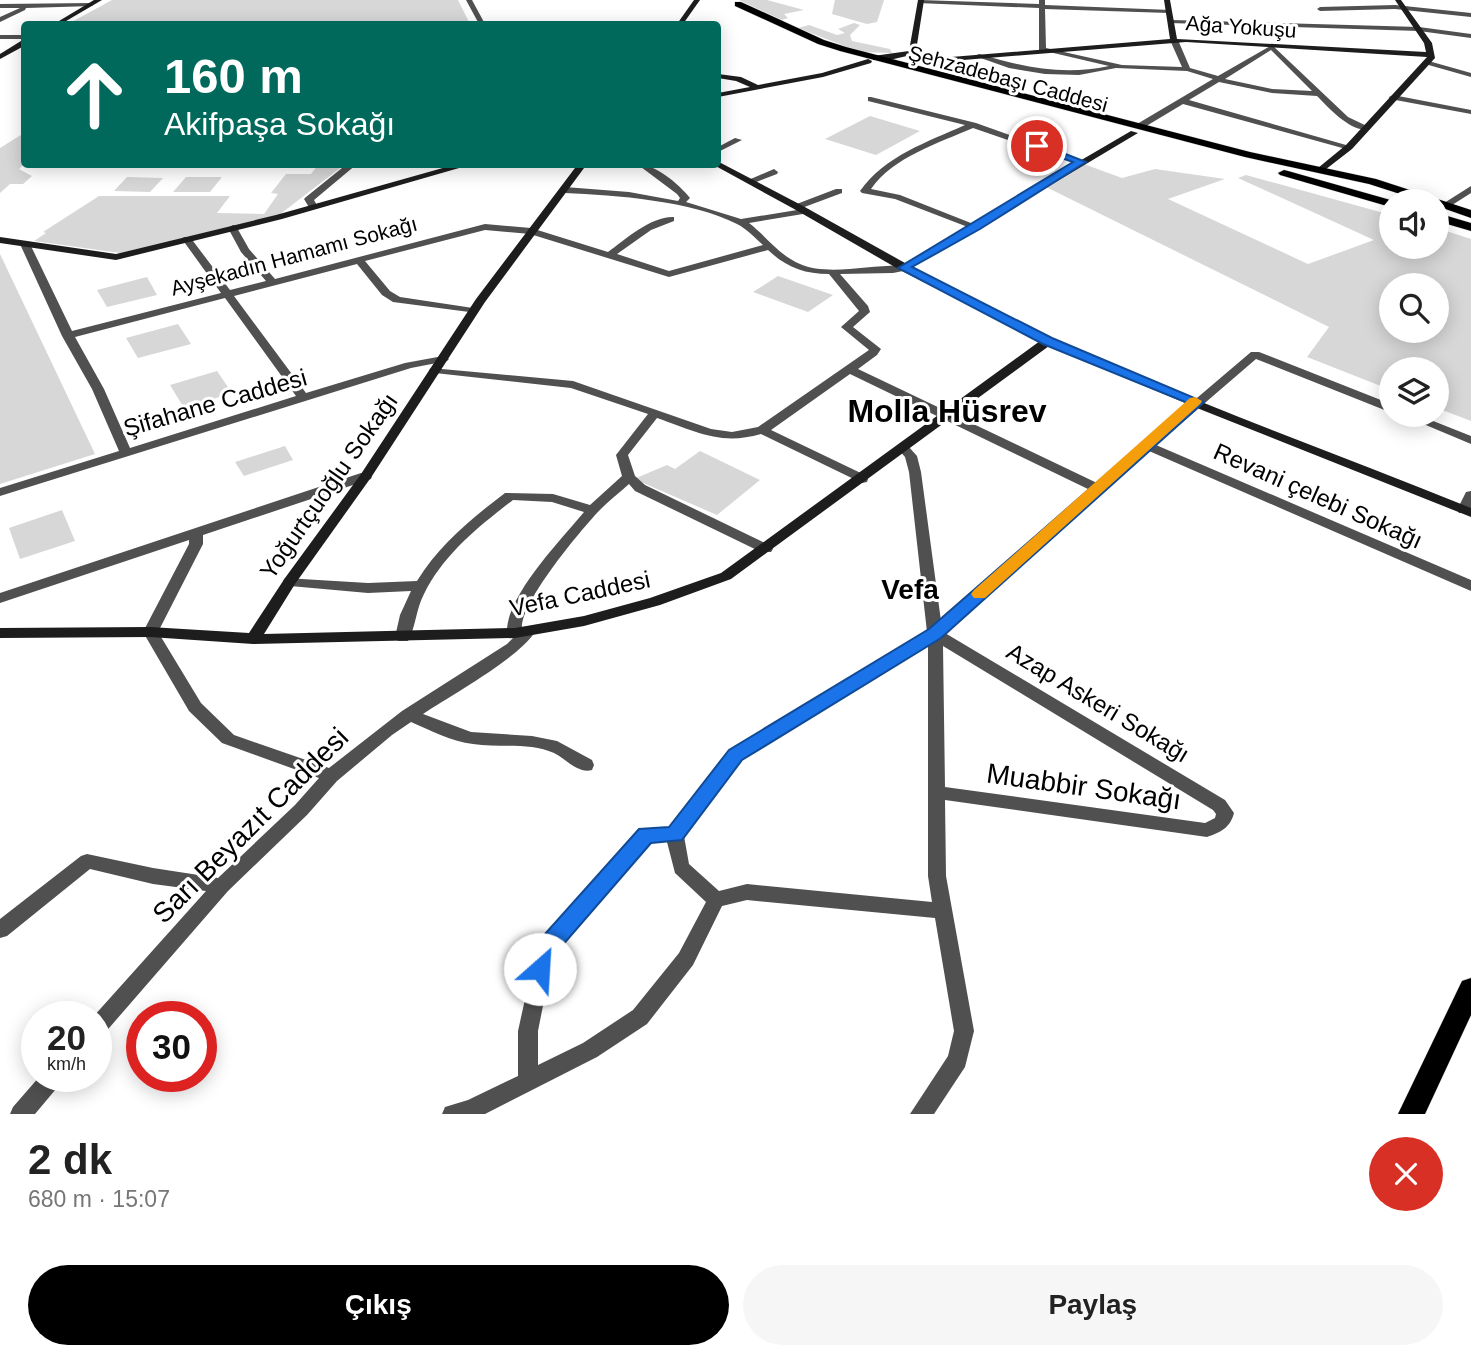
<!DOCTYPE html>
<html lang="tr">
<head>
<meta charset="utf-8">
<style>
  :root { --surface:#fff; --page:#f6f6f6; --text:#222; --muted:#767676; --accent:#000 }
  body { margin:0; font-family:Arial,sans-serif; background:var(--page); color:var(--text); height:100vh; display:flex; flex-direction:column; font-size:26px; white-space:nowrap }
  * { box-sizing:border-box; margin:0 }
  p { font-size:23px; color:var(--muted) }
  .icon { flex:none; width:38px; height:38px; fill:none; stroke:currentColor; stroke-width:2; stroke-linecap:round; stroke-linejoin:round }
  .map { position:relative; height:1114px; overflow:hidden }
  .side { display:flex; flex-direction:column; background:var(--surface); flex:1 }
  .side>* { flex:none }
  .hud { position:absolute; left:21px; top:21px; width:700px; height:147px; border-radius:7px; box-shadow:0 4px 18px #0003; background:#00695c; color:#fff; overflow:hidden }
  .controls { position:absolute; left:1379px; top:189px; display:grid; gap:14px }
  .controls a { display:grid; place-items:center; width:70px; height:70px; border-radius:50%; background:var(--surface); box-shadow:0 4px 18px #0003; font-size:35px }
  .speed { position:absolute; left:21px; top:1001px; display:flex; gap:14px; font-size:35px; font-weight:700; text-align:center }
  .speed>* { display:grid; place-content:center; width:91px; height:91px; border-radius:50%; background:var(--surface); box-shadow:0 4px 18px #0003; line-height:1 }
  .speed small { font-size:18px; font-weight:400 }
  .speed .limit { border:10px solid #d22; background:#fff; color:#111 }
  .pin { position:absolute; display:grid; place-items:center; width:60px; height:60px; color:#fff; margin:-30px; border:4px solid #fff; border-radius:50%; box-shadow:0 2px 7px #0007 }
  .me { position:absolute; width:77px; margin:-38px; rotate:26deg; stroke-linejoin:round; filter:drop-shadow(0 0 5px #0008) }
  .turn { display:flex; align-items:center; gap:24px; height:147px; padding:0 28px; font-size:32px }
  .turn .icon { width:91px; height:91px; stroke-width:2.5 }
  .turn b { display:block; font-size:49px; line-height:60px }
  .round { display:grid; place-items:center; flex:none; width:74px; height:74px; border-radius:37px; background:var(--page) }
  .summary { display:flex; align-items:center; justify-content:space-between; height:119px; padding:0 28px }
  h1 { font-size:42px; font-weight:700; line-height:52px }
  .action { display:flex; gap:14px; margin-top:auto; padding:14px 28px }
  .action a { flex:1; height:80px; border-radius:42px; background:var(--accent); color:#fff; font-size:28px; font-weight:700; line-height:80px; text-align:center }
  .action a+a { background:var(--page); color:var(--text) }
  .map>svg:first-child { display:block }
</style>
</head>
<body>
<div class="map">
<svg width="1471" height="1114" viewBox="0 0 1471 1114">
  <rect width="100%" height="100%" fill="#fff"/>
  <g fill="#d7d7d7" fill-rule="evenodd">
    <path d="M 112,0 L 458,0 L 470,24 L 68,24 Z"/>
    <path d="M 739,0 L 767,0 L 804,10 L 784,14 L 788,18 L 782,20 Z"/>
    <path d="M 835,0 L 884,0 L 877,22 L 867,24 L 832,14 Z"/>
    <path d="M 854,23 L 860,25 L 850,35 L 852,41 L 890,49 L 892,53 L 860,52 L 798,28 L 809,25 L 837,35 L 845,33 L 838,29 Z"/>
    <path d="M 870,116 L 920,131 L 876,155 L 825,139 Z"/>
    <path d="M 24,133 L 24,164 L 19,169 L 32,176 L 23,184 L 10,184 L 0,193 L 0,148 Z"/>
    <path d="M 1081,163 L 1122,178 L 1155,169 L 1225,179 L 1168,199 L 1308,264 L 1374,240 L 1238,178 L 1246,175 L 1391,215 L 1391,247 L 1437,247 L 1437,228 L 1471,239 L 1471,421 L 1437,408 L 1437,369 L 1391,369 L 1391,390 L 1307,357 L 1329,327 L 1044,186 ZM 1391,285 L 1437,285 L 1437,331 L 1391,331 Z"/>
    <path d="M 318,165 L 344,165 L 279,215 L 120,253 L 34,241 L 46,233 L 43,232 L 99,196 L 230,196 L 217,213 L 264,214 L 278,194 L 271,193 L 286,174 L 311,174 Z"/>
    <path d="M 127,177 L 163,178 L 150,192 L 114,191 Z"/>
    <path d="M 186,177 L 222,177 L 210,192 L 173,192 Z"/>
    <path d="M 0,254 L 95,454 L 0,484 Z"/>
    <path d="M 778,276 L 833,295 L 808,312 L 753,292 Z"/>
    <path d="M 147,277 L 157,295 L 107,307 L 97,290 Z"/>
    <path d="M 178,324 L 191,344 L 138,358 L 126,338 Z"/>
    <path d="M 217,371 L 232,393 L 184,408 L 170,385 Z"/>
    <path d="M 285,446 L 293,460 L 244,476 L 235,462 Z"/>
    <path d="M 700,451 L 760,480 L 717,515 L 634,479 L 667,465 L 675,469 Z"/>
    <path d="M 62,510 L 75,541 L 20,559 L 9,528 Z"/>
  </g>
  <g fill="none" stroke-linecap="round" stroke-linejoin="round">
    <defs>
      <g id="primary">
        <path d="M 735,2 L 741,2 L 824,40 L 846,47 L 1250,152 L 1376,179 L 1471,210 L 1471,218 L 1437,206 L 1437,201 L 1422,201 L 1369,184 L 1245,157 L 840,51 L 818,44 L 735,6 Z"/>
        <path d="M 1284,170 L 1288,171 L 1394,201 L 1391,201 L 1391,207 L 1387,206 L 1280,175 L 1278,173 Z"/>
        <path d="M 1437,213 L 1471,223 L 1471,231 L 1437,221 Z"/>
        <path d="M 1471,978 L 1471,1015 L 1425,1114 L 1398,1114 L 1462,981 Z"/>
      </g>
    </defs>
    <use href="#primary" stroke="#dbdbdb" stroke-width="1"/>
    <g fill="#505050" fill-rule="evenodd">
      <path d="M 466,0 L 472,0 L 485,24 L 479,24 Z"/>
      <path d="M 920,0 L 1039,4 L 1039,0 L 1045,0 L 1045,5 L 1171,10 L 1169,13 L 1045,9 L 1046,48 L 1122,65 L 1182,67 L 1170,40 L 1174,38 L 1178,40 L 1190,68 L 1218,76 L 1272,45 L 1348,117 L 1371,128 C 1354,136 1329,108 1317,96 L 1272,93 L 1219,82 L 1189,100 L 1353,147 L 1346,149 L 1183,104 L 1143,128 L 1137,128 L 1137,124 L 1213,79 L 1187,71 L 1116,68 L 1079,75 L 1045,74 L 1009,68 L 975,56 L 979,54 C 1023,67 1063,76 1109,66 L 1045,51 L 1039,53 L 1039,8 L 918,3 ZM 1271,50 L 1312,91 L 1272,89 L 1225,79 Z"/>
      <path d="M 91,3 L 93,6 L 26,8 L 25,10 L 0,22 L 0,17 L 20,8 L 0,8 L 0,4 Z"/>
      <path d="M 1395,5 L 1471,13 L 1471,17 L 1395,9 L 1320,11 L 1317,9 L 1320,7 Z"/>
      <path d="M 1172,20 L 1419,27 L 1471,34 L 1471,38 L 1419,31 L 1170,23 Z"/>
      <rect x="0" y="35" width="24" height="4"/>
      <path d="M 1425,60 L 1471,73 L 1471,77 L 1425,64 Z"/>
      <path d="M 1393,95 L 1471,110 L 1471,114 L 1390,99 L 1389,97 Z"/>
      <path d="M 871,97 L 976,123 L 1085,162 L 1078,164 L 973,128 C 939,143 893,157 871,189 L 900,195 L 981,227 L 973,229 L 895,199 L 862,193 L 860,191 C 885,156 927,142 965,125 L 868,101 L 868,97 Z"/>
      <path d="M 735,138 L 742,140 L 718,152 L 718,147 Z"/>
      <path d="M 347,164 L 357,164 L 314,200 L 318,207 L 316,209 L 310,209 L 304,199 L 306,197 Z"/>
      <path d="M 637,164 C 655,164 679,184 690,198 L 686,202 L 741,219 L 797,210 L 792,207 L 794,205 L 836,189 L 842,189 L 842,193 L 799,209 L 809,209 L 809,213 L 749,223 C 766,236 780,256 800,264 C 829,277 876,263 908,266 L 908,270 L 893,273 L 840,274 L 868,306 L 870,312 L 853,327 L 881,349 L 877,355 L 858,369 L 1097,483 L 1251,352 L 1259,352 L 1391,404 L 1391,412 L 1387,411 L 1256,359 L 1156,445 L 1471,580 L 1471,591 L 1149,451 L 945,633 L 1225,800 L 1234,813 C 1230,828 1221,832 1207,837 L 945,800 L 946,876 L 974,1031 L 965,1067 L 934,1114 L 910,1114 L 948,1056 L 954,1031 L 935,918 L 747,900 L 722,906 L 693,965 L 647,1024 L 597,1057 L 485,1114 L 442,1114 L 445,1107 L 468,1100 L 518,1076 L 518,1031 L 537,945 L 640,830 L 670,828 L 729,751 L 927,632 L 909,472 L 905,457 L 898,449 L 900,446 L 908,446 L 917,456 L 921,472 L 941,621 L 1090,490 L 850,374 L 771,430 L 867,476 L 868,479 L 867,482 L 862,483 L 761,434 C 720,446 695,431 657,418 L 628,455 L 635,476 L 645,485 L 771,546 L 773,549 L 771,552 L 761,552 L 635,491 L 629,484 C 618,494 606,503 596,514 C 577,535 520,603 522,629 L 528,627 L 533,628 L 535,632 C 516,660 453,694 423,714 L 471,732 L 532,736 L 557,741 L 592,760 L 594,765 L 592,770 C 578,774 566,759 554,753 C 530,742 498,748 473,744 C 452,742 430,730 411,722 L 392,735 L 337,781 L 307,815 L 228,891 L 103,1035 L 96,1037 L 96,1017 L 93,1017 L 206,891 L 153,884 L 90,869 L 7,936 L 0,938 L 0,919 L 81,856 L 87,854 L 153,868 L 218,878 L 295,805 L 319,778 L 222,743 L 189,711 L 143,632 L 189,544 L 189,540 L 0,603 L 0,593 L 361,473 L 371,473 L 372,476 L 371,479 L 203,535 L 203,544 L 158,632 L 201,703 L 234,735 L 329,768 L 402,711 L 507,644 L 513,638 L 507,633 C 505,597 561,540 584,512 L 552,502 L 513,500 C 479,526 443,555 424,594 C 416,609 416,626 408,641 L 398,641 L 395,637 L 400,615 L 411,591 L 368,593 L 290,586 L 283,581 L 285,578 L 368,583 L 417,581 C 439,545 472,518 505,493 L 553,494 L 590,505 L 622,476 L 616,455 L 648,414 L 571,388 L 435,373 L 429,370 L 431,368 L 573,381 L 711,429 L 732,432 L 758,427 L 869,350 L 841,327 L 859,311 L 829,274 C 804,274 786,267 768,250 L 669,277 L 530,234 L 485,230 L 365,261 L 390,291 L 400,297 L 473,308 L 477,309 L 477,313 L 393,302 L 382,295 L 357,264 L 234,296 L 306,393 L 405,363 L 443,356 L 449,359 L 447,361 L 411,368 L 0,496 L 0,488 L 119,451 L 92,389 L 62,336 L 20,244 L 25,241 L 30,244 L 72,331 L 221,293 L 182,239 L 184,237 L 190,237 L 230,290 L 266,281 L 241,252 L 228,228 L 233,225 L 236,226 L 249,249 L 275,279 L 485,224 L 531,228 L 608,252 C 626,239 651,216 674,217 L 674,221 L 651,230 L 617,254 L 669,271 L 763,245 C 755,238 747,229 737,224 C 693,201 615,195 565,193 L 560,190 L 565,187 L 629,192 L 678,201 L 680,198 L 677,194 ZM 225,298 L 296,396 L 130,448 L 104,389 L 75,337 ZM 928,645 L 928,876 L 932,902 L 747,884 L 719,891 L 689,864 L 684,836 L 741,759 ZM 943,646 L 1213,810 L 1216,814 L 1215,818 L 1205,823 L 945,787 ZM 650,842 L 667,842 L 675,873 L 706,902 L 679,953 L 633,1010 L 583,1043 L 538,1065 L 538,1031 L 553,955 Z"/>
      <path d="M 774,169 L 778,172 L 777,174 L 751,184 L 746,181 Z"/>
      <path d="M 1471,186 L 1471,193 L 1449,207 L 1441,205 Z"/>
      <path d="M 1402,415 L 1418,415 L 1471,436 L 1471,444 Z"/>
      <path d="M 1471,491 L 1471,509 L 1469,513 L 1459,513 L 1457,510 L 1466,492 Z"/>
      <path d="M 40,1076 L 64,1076 L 61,1083 L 35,1114 L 10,1114 L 13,1107 Z"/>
    </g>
    <g fill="#1d1d1d" fill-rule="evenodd">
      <path d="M 94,0 L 102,0 L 61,24 L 54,24 Z"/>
      <path d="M 694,0 L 700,0 L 683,24 L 677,24 Z"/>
      <path d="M 918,0 L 924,0 L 916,51 L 939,58 L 1170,39 L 1164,0 L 1170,0 L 1177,39 L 1426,52 L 1424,43 L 1395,0 L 1401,0 L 1432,43 L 1435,58 L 1352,149 L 1321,173 L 1317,170 L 1318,168 L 1346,145 L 1427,57 L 1186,42 L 939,62 L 911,55 L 894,59 L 873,60 L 873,56 L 909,51 Z"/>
      <path d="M 21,41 L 24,41 L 24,46 L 0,59 L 0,54 Z"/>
      <path d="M 868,59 L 872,61 L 871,63 L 823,77 L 718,97 L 718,93 L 750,87 L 736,81 L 718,78 L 718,74 L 741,77 L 758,85 L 822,73 Z"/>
      <path d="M 1131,131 L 1138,133 L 913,267 C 1090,367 1283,432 1471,508 L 1471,517 L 1202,410 L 1049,346 L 731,579 L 660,605 L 584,626 L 515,638 L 253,644 L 150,637 L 0,638 L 0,628 L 150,627 L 249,633 L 285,578 L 361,474 L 476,299 L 578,164 L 587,164 L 485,302 L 372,476 L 295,584 L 264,634 L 515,628 L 584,616 L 650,598 L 721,573 L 1040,341 L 900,270 L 796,210 L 712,164 L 719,162 L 803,206 L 905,263 Z"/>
      <path d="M 457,164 L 473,164 L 282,219 L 116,260 L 0,243 L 0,237 L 116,254 L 276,215 Z"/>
    </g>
    <use href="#primary" fill="#000" fill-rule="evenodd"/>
  </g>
  <path fill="#1a73e8" stroke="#114b97" stroke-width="2" d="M 1033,144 L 1040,144 L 1086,162 L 980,229 L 912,267 L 1052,338 L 1204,402 L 941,638 L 742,760 L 682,840 L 651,843 L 554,955 L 547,976 L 540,979 L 532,976 L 528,969 L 536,944 L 639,829 L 669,827 L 729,750 L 929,629 L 1188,403 L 1043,344 L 898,268 L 1073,162 L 1033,148 Z"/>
  <path fill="#f59e0b" d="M 1195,397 L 1202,401 L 1200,404 L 985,598 L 974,598 L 971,594 L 974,590 L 1190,398 Z"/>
  <g text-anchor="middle" stroke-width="6" stroke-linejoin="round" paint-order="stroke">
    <g font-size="21" fill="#000" stroke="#fff">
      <text transform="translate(1241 27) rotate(4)" y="7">Ağa Yokuşu</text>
      <text transform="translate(1008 79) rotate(15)" y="7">Şehzadebaşı Caddesi</text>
      <text transform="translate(294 256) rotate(-15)" y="7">Ayşekadın Hamamı Sokağı</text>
    </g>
    <g font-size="24" fill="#000" stroke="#fff">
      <text transform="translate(215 403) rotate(-16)" y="8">Şifahane Caddesi</text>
      <text transform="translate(329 486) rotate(-55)" y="8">Yoğurtçuoğlu Sokağı</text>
      <text transform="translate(1318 496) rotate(24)" y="8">Revani çelebi Sokağı</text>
      <text transform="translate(580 594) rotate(-12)" y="8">Vefa Caddesi</text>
      <text transform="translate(1098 703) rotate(31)" y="8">Azap Askeri Sokağı</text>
    </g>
    <g font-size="28" font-weight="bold" fill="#000" stroke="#fff">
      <text x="910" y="599">Vefa</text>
    </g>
    <g font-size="28" fill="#000" stroke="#fff">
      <text transform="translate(1084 786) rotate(8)" y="10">Muabbir Sokağı</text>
      <text transform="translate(250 825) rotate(-45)" y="10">Sarı Beyazıt Caddesi</text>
    </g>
    <g font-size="32" font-weight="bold" fill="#000" stroke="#fff">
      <text x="947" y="422">Molla Hüsrev</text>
    </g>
  </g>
</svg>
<div class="controls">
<a><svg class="icon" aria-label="sound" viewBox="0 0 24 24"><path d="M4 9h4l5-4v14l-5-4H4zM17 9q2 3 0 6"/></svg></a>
<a><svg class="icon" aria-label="search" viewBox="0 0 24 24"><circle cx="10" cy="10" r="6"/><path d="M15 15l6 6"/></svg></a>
<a><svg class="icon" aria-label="layers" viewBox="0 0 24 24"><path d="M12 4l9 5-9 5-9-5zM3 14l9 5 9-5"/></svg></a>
</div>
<div class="speed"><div>20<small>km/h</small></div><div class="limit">30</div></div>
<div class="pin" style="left:1037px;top:146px;background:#d93025"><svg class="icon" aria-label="arrive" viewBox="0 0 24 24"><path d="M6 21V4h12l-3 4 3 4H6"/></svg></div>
<svg class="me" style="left:540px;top:969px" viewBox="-20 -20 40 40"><circle r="19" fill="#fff"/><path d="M0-13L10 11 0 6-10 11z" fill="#1a73e8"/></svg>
<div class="hud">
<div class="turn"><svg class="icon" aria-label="ahead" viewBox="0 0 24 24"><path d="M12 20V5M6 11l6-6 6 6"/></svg><div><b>160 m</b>Akifpaşa Sokağı</div></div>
</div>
</div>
<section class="side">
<div class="summary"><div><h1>2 dk</h1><p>680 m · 15:07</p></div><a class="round" style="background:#d93025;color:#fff"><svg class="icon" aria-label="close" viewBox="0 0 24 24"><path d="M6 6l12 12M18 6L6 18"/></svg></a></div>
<div class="action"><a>Çıkış</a><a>Paylaş</a></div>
</section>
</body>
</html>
